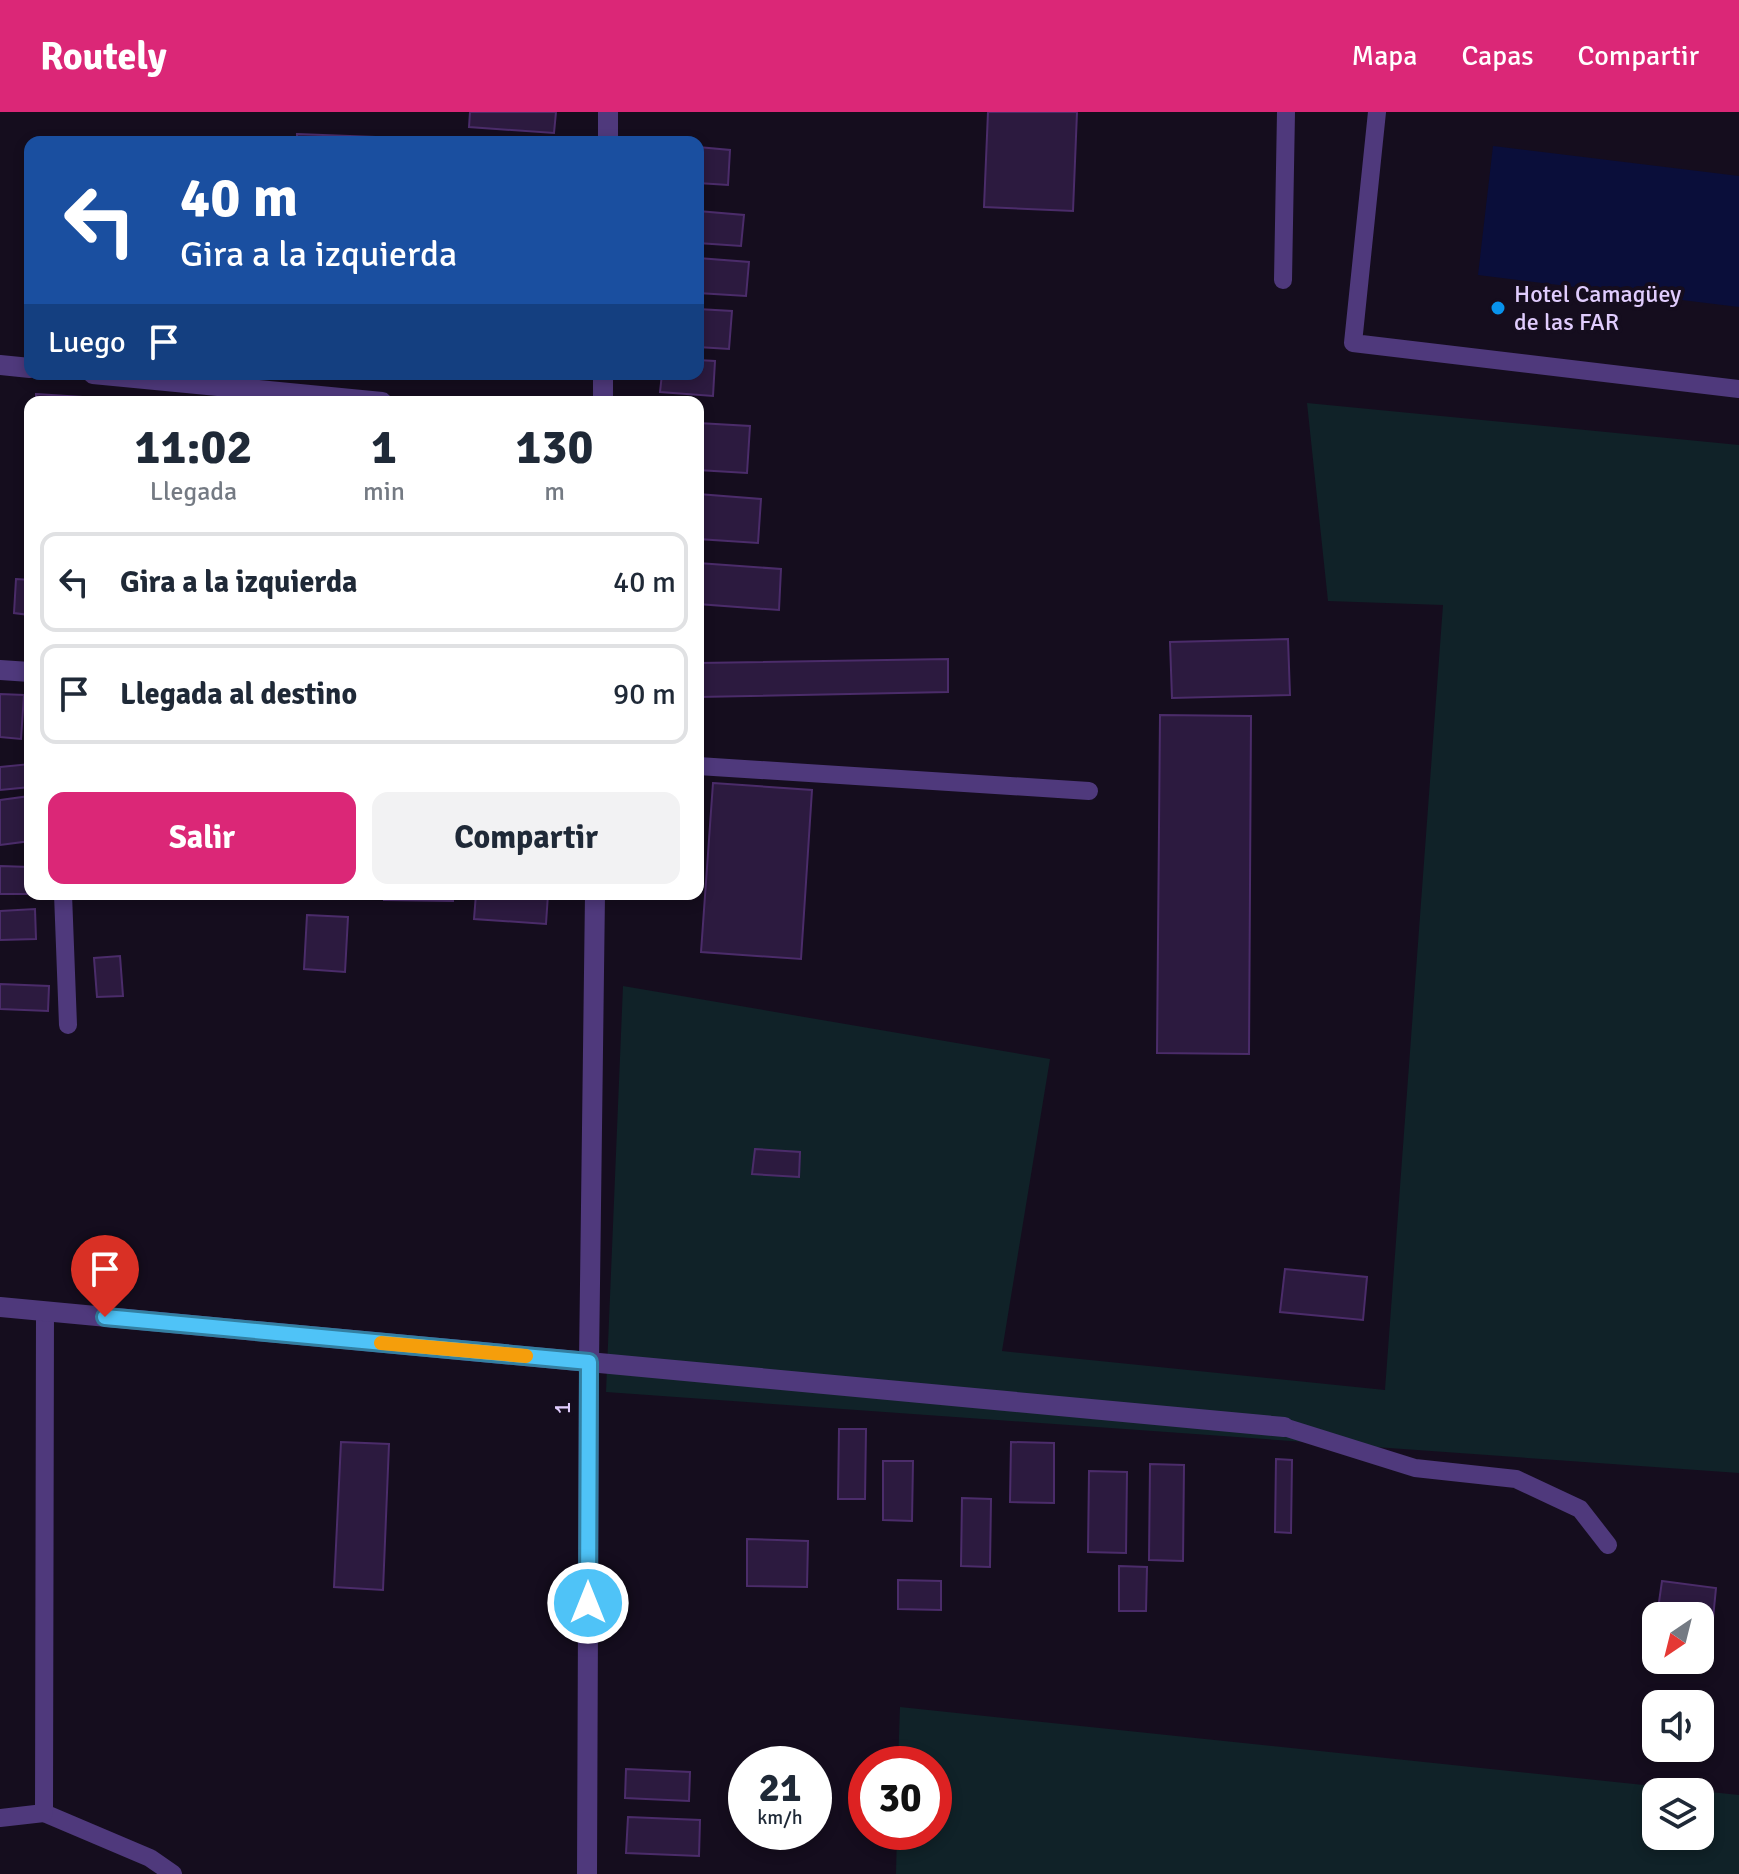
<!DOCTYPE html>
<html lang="es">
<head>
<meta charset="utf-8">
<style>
  :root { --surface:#fff; --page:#f2f2f3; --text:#1f2937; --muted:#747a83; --line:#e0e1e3; --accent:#db2777 }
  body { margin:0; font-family:Signika,sans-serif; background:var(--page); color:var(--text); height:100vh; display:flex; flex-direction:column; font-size:30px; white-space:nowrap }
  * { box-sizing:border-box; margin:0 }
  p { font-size:26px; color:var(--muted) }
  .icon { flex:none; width:44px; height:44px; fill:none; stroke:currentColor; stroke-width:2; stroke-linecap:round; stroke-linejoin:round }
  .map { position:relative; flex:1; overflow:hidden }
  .drawer { position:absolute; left:24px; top:284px; width:680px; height:504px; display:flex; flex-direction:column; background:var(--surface); border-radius:16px; box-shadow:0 4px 12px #0003 }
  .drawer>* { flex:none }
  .top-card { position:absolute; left:24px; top:24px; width:680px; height:244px; border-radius:16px; box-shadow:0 4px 12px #0003; background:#1a4fa0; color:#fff; overflow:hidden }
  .needle { width:52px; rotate:215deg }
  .buttons { position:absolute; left:1642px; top:1490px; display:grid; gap:16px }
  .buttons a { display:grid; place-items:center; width:72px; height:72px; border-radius:16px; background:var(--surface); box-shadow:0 4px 12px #0003; font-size:40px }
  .speed { position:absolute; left:728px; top:1634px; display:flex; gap:16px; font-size:40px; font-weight:700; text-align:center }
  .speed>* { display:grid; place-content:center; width:104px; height:104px; border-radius:50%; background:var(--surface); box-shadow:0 4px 12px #0003; line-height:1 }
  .speed small { font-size:20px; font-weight:400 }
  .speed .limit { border:12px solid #d22; background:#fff; color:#111 }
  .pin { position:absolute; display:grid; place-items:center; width:68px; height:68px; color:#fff; margin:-82px -34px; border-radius:50% 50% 50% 0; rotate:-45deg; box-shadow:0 0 8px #0007 }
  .pin .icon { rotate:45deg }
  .me { position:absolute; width:88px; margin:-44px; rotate:0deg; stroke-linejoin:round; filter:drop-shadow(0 0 6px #0008) }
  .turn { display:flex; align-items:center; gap:28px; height:168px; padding:0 24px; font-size:36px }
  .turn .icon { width:104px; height:104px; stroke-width:2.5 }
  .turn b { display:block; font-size:56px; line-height:68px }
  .then { display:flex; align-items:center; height:76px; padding:0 24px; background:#0003; gap:16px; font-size:30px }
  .eta { display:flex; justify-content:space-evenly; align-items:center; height:136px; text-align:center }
  .eta b { font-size:48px; font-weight:800; line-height:56px }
  .button { display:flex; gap:16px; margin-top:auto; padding:16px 24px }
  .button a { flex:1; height:92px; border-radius:16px; background:var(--accent); color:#fff; font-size:32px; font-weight:800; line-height:92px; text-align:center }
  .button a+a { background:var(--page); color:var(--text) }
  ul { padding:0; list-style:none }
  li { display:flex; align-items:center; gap:24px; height:100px; margin:0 16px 12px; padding:0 8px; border:4px solid var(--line); border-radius:16px }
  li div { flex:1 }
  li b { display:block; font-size:30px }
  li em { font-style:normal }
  header { display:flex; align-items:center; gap:48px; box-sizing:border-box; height:112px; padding:0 40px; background:var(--accent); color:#fff }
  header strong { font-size:38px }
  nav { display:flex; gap:44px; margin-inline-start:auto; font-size:28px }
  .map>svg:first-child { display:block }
</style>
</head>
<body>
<header>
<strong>Routely</strong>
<nav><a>Mapa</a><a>Capas</a><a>Compartir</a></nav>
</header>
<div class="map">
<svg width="1739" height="1762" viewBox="0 0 1739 1762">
  <rect width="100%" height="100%" fill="#150d1e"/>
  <g fill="#102228" fill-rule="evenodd">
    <path d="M 1307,291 L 1739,333 L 1739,1361 L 606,1280 L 623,874 L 1050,947 L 1002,1239 L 1385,1278 L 1443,493 L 1328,489 Z"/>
    <path d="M 900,1595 L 1739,1683 L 1739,1762 L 896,1762 L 897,1720 L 934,1720 L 934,1652 L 898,1652 ZM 1656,1680 L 1700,1680 L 1700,1724 L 1656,1724 Z"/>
  </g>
  <path fill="#0a0e3a" d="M 1493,34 L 1739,64 L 1739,195 L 1478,163 Z"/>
  <g fill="#2c1a3f" stroke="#4b2c6a" stroke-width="2">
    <path d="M 470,0 L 556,0 L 554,21 L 469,15 Z"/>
    <path d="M 988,0 L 1077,0 L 1073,99 L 984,95 Z"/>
    <path d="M 297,22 L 375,25 L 375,30 L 297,30 Z"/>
    <path d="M 698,35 L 730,38 L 728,73 L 698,71 Z"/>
    <path d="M 698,99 L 744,103 L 741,134 L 698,131 Z"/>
    <path d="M 698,146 L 749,150 L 746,184 L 698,181 Z"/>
    <path d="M 698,197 L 732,199 L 729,237 L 698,235 Z"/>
    <path d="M 698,248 L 715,249 L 713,284 L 660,280 L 662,262 L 698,262 Z"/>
    <path d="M 36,282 L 82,285 L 82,290 L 36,290 Z"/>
    <path d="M 698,311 L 750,314 L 747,361 L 698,358 Z"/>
    <path d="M 698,382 L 761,387 L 758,431 L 698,427 Z"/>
    <path d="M 698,451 L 781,457 L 779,498 L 698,492 Z"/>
    <path d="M 16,467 L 30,468 L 30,503 L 14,501 Z"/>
    <path d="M 1288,527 L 1290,583 L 1172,586 L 1170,530 Z"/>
    <path d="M 948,547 L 948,580 L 698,585 L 698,551 Z"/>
    <path d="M 0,582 L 24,583 L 21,627 L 0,625 Z"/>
    <path d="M 1160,603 L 1251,604 L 1249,942 L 1157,941 Z"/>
    <path d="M 30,652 L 30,675 L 0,678 L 0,655 Z"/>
    <path d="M 713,671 L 812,678 L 801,847 L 701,840 Z"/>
    <path d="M 30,684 L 30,729 L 0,733 L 0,688 Z"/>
    <path d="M 0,754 L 30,755 L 30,782 L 41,782 L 0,782 Z"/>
    <path d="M 384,782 L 453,782 L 453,789 L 384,788 Z"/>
    <path d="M 476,782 L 548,782 L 546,812 L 474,807 Z"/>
    <path d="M 35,797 L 36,827 L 0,828 L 0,799 Z"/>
    <path d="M 307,803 L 348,805 L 345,860 L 304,857 Z"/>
    <path d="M 120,844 L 123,884 L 97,885 L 94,846 Z"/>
    <path d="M 0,872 L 49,874 L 48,899 L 0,897 Z"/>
    <path d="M 755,1037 L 800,1040 L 799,1065 L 752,1062 Z"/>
    <path d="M 1285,1157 L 1367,1165 L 1363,1208 L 1280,1200 Z"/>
    <path d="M 839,1317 L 866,1317 L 865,1387 L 838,1387 Z"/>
    <path d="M 341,1330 L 389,1332 L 383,1478 L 334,1475 Z"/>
    <path d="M 1011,1330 L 1054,1331 L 1054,1391 L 1010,1390 Z"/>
    <path d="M 1276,1347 L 1292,1348 L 1291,1421 L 1275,1420 Z"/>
    <path d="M 883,1349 L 913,1349 L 912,1409 L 883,1408 Z"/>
    <path d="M 1150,1352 L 1184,1353 L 1183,1449 L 1149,1448 Z"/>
    <path d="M 1089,1359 L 1127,1360 L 1126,1441 L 1088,1440 Z"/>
    <path d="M 962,1386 L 991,1387 L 990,1455 L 961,1454 Z"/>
    <path d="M 747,1427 L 808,1429 L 807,1475 L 747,1474 Z"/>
    <path d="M 1119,1454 L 1147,1455 L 1146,1499 L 1119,1499 Z"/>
    <path d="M 898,1468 L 941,1469 L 941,1498 L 898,1497 Z"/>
    <path d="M 1662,1469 L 1716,1476 L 1710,1537 L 1700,1536 L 1700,1504 L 1657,1504 Z"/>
    <path d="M 626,1657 L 690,1660 L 689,1689 L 625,1686 Z"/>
    <path d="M 628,1705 L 700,1708 L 699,1744 L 626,1741 Z"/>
  </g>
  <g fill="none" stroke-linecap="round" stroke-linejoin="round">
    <g stroke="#4f397c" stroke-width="18">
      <path d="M 1377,0 L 1353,231 L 1739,277"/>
      <path d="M 1283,168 L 1286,0"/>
      <path d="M 698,654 L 1089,679"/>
      <path d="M 63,782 L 68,913"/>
      <path d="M 1284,1315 L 1415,1356 L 1516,1367 L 1580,1397 L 1608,1433"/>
      <path d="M 44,1701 L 150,1746 L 173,1762"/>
      <path d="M 0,1706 L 44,1701 L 45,1200"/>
    </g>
    <g stroke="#4f397c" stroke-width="20">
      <path d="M 608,30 L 608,0"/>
      <path d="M 0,253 L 30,256"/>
      <path d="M 93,262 L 382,290"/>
      <path d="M 603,290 L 603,262"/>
      <path d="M 0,558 L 30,560"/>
      <path d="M 0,1195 L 1284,1315"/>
      <path d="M 587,1762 L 589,1250 L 595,782"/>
    </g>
  </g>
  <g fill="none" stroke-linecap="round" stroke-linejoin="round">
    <defs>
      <path id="route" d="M 105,1205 L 589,1250 L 588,1491"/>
    </defs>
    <use href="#route" stroke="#337fa1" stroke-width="20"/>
    <use href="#route" stroke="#4fc3f7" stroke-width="14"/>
    <path stroke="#f59e0b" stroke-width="14" d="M 381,1231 L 526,1244"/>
  </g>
  <circle fill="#0893ed" stroke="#150d1e" stroke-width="3" cx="1498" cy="196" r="8"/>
  <g text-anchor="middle" stroke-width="8" stroke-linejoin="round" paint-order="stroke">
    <g font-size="24" fill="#e0ccfd" stroke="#150d1e" text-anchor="start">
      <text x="1514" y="190">Hotel Camagüey<tspan x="1514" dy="28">de las FAR</tspan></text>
    </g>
    <g font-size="24" fill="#e0ccfd" stroke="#150d1e">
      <text transform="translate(562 1296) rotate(-90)" y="8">1</text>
    </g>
  </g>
</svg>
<div class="buttons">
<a><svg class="needle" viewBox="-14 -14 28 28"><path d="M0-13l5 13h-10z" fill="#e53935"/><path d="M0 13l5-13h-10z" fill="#747a83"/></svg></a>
<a><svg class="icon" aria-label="sound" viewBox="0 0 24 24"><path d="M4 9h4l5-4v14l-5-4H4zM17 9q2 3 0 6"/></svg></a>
<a><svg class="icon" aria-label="layers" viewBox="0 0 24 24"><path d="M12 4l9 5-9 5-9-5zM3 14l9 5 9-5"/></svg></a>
</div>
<div class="speed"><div>21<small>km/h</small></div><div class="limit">30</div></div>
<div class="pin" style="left:105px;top:1205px;background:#d93025"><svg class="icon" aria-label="arrive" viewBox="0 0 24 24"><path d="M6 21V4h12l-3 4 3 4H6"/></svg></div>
<svg class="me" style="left:588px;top:1491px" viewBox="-20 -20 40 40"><circle r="17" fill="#4fc3f7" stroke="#fff" stroke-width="3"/><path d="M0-11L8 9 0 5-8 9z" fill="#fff"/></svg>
<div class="top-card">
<div class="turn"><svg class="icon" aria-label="left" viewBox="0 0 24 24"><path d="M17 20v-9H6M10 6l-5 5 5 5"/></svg><div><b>40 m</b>Gira a la izquierda</div></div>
<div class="then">Luego<svg class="icon" aria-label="arrive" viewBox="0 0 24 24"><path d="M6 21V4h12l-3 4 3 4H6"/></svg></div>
</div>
<section class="drawer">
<div class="eta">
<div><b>11:02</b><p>Llegada</p></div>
<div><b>1</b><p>min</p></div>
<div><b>130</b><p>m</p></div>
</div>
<ul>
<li><svg class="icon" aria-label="left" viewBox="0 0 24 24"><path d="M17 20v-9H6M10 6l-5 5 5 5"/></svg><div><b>Gira a la izquierda</b></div><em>40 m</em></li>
<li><svg class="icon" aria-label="arrive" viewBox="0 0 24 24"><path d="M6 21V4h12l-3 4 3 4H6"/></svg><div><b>Llegada al destino</b></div><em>90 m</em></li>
</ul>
<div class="button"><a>Salir</a><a>Compartir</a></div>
</section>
</div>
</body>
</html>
